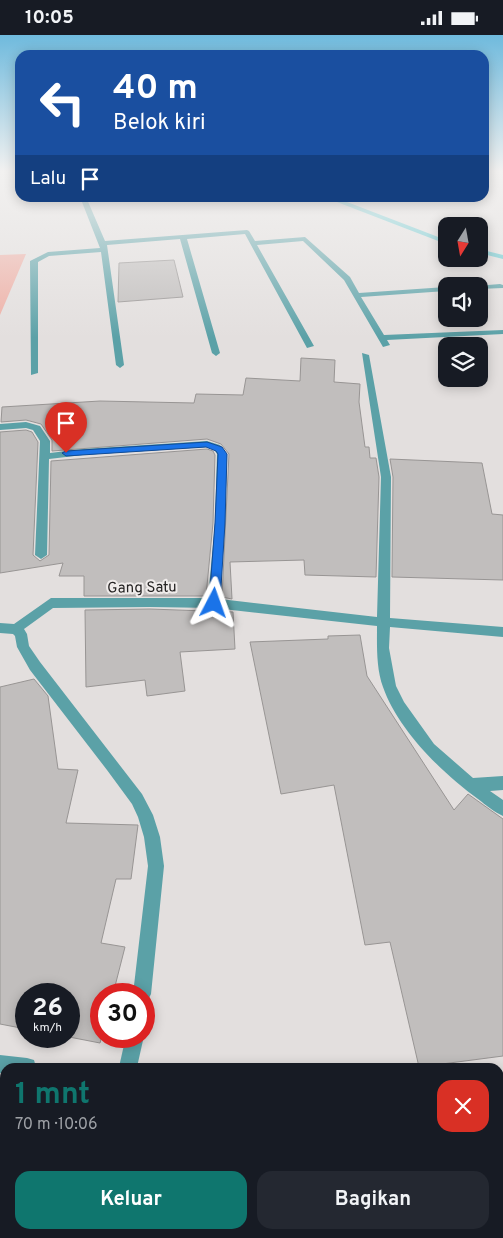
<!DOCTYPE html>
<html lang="id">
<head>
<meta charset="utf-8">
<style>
  :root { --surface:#171b24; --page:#242831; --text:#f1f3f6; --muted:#9ea1a6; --accent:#0f766e }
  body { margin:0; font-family:Overpass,sans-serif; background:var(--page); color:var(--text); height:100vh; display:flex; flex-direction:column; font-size:19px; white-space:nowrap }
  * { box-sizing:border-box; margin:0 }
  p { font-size:16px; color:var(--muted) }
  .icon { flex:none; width:28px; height:28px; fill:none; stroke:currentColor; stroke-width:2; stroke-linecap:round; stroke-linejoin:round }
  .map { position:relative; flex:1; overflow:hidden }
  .side { position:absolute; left:0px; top:1028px; width:504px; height:176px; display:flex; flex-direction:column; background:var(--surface); border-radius:15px 15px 0 0; box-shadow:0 2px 12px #0003 }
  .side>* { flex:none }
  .guide { position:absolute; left:15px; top:15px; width:474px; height:152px; border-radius:15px; box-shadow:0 2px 12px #0003; background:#1a4fa0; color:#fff; overflow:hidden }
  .needle { width:32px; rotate:191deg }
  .tools { position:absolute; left:438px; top:182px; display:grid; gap:10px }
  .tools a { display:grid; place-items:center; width:50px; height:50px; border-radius:10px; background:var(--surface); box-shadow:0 2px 12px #0003; font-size:25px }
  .speed { position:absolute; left:15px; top:948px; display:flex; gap:10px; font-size:25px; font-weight:700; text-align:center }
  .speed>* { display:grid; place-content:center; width:65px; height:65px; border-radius:50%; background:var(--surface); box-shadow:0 2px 12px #0003; line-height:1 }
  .speed small { font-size:12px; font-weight:400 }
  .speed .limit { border:8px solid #d22; background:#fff; color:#111 }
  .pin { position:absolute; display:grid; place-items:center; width:42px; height:42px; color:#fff; margin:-51px -21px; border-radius:50% 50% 50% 0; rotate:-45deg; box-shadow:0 0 5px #0007 }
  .pin .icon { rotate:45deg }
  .me { position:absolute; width:55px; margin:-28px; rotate:4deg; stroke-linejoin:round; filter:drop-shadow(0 0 4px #0008) }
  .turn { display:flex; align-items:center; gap:18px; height:105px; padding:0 15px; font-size:22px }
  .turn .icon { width:65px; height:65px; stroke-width:2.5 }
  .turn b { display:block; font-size:35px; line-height:42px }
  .then { display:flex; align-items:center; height:48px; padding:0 15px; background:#0003; gap:10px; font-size:19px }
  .round { display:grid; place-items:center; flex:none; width:52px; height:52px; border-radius:15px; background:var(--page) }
  .summary { display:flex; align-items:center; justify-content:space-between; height:85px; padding:0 15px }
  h1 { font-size:30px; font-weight:700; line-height:38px; color:var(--accent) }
  .action { display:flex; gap:10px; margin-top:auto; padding:10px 15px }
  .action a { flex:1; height:58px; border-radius:15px; background:var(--accent); color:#fff; font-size:20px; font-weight:700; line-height:58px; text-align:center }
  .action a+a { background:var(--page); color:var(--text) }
  .status { display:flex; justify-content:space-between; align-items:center; height:35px; padding:0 25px; background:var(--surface); direction:ltr }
  .status svg { height:14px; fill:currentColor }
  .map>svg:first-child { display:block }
</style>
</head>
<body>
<div class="status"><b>10:05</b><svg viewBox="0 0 49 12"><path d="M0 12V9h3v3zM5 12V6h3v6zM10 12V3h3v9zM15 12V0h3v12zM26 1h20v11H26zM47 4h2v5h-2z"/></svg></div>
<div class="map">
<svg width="503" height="1203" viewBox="0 0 503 1203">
  <rect width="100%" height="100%" fill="#e3dfde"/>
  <path fill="#eeaea4" d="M 26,219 L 0,280 L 0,220 Z"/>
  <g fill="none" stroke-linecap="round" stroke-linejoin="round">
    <g fill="#5ac4cc" fill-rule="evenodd">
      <path d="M 324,162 L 334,162 L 446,205 L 446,209 Z"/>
      <path d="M 479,214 L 503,220 L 503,224 L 479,218 Z"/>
    </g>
  </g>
  <g fill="#c1bebd" stroke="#989594">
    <path d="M 174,225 L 183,262 L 118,267 L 119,228 Z"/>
    <path d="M 301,323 L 335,325 L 334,347 L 360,349 L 359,367 L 365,412 L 369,412 L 370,423 L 376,423 L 379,442 L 376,542 L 305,540 L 304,525 L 230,527 L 232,564 L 222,562 L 229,419 L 221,409 L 207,404 L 52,416 L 52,405 L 41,389 L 26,385 L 1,387 L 2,372 L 100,366 L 194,368 L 196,359 L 243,360 L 246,343 L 300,346 Z"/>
    <path d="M 26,395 L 32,397 L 38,407 L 33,520 L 40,526 L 49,520 L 51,426 L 207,414 L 213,416 L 215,420 L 213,488 L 206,561 L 84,561 L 84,541 L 59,541 L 63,528 L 0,538 L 0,397 Z"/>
    <path d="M 390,424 L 482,428 L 492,479 L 503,480 L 503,545 L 392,542 L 393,442 Z"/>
    <path d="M 150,574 L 233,577 L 235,614 L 180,617 L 185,656 L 147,661 L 145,645 L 86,652 L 85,575 Z"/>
    <path d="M 360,600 L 367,641 L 454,775 L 468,759 L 503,784 L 503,1021 L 419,1032 L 390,907 L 365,910 L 334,750 L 281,759 L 250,607 L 328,604 L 328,601 Z"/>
    <path d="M 34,644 L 48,661 L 58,734 L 78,735 L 66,788 L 138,790 L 131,844 L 116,844 L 101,908 L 125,912 L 113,959 L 101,959 L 102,1001 L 100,1008 L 64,1001 L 69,1001 L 69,959 L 26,959 L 26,994 L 0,989 L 0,652 Z"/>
  </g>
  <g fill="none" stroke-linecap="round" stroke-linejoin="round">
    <path fill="#5ba1a7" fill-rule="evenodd" d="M 0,1020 L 27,1023 L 34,1025 L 36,1032 L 5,1032 L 5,1039 L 0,1038 Z"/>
    <g fill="#5ba1a7" fill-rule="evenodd">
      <path d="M 80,162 L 86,162 L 105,206 L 247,195 L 249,196 L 255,206 L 305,202 L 350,242 L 359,258 L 446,252 L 446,256 L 361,262 L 384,300 L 503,295 L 503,299 L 387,305 L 390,310 L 383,312 L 344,245 L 303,206 L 257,210 L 314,311 L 307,313 L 245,199 L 187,204 L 220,318 L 216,321 L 212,318 L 180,204 L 107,210 L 124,330 L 120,333 L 116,330 L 101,217 L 49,221 L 38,227 L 38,338 L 31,340 L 30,226 L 48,217 L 100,213 Z"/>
      <path d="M 500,249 L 503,250 L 503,253 L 479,254 L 479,251 L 476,251 Z"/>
      <path d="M 362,318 L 369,320 L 391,442 L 390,583 L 503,592 L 503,602 L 390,592 L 389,613 L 396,651 L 404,667 L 434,709 L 473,743 L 503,741 L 503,755 L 490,756 L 503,765 L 503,781 C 494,777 486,770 478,764 C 442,738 398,695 383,652 C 376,633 377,610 377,591 L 214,573 L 150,572 L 53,573 L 24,594 L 27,599 L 29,611 L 40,627 L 142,759 L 153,780 L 160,802 L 164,831 L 151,959 L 148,965 L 144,967 L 144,959 L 133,959 L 148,831 L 144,802 L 138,782 L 132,769 L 107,735 L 30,635 L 17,612 L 15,601 L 13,599 L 0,598 L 0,588 L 14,589 L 51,563 L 208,563 L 215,488 L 217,419 L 214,414 L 207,412 L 83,420 L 49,424 L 47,520 L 41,524 L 35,520 L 40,406 L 33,395 L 26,393 L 0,395 L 0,389 L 26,387 L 40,391 L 50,406 L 50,418 L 83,414 L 207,406 L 220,410 L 227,419 L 225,488 L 220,564 L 377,582 L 381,442 Z"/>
      <path d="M 144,1000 L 144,1001 L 137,1032 L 119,1032 L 126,1001 Z"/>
      <path d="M 71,1199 L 92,1199 L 91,1203 L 69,1203 Z"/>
    </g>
  </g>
  <linearGradient id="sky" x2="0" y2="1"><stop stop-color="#6fbadd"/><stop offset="0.45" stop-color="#f2f1f0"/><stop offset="1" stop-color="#f2f1f0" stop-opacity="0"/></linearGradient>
  <rect width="503" height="303" fill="url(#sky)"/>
  <path fill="#1a73e8" stroke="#114b97" d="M 207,407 L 222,412 L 227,419 L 225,488 L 220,568 L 214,572 L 209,568 L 215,488 L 218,419 L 216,416 L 206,412 L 66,421 L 62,418 L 66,416 Z"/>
  <g text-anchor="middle" stroke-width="4" stroke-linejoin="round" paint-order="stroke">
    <g font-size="15" fill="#252323" stroke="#f0eceb">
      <text transform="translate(142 552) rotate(-1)" y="5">Gang Satu</text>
    </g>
  </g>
</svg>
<div class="tools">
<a><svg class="needle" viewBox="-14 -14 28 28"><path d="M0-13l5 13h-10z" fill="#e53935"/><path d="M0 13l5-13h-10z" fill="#9ea1a6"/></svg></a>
<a><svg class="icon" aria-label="sound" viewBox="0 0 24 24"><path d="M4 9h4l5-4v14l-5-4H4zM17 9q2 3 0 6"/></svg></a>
<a><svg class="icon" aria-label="layers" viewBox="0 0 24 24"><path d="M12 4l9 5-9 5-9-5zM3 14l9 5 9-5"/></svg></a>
</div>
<div class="speed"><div>26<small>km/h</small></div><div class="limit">30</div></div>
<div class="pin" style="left:66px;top:418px;background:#d93025"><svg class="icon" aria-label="arrive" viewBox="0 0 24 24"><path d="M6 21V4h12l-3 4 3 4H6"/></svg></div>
<svg class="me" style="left:214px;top:568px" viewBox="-20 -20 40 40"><path d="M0-17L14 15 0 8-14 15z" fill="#1a73e8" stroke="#fff" stroke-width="4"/></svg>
<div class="guide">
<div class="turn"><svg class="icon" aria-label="left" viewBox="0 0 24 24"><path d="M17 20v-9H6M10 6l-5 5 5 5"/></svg><div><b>40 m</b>Belok kiri</div></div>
<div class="then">Lalu<svg class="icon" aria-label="arrive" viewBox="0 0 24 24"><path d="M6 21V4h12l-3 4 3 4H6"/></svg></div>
</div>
<section class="side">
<div class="summary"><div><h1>1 mnt</h1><p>70 m · 10:06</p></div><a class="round" style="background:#d93025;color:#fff"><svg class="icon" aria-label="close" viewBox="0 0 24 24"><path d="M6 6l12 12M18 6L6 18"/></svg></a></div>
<div class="action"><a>Keluar</a><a>Bagikan</a></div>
</section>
</div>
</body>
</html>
